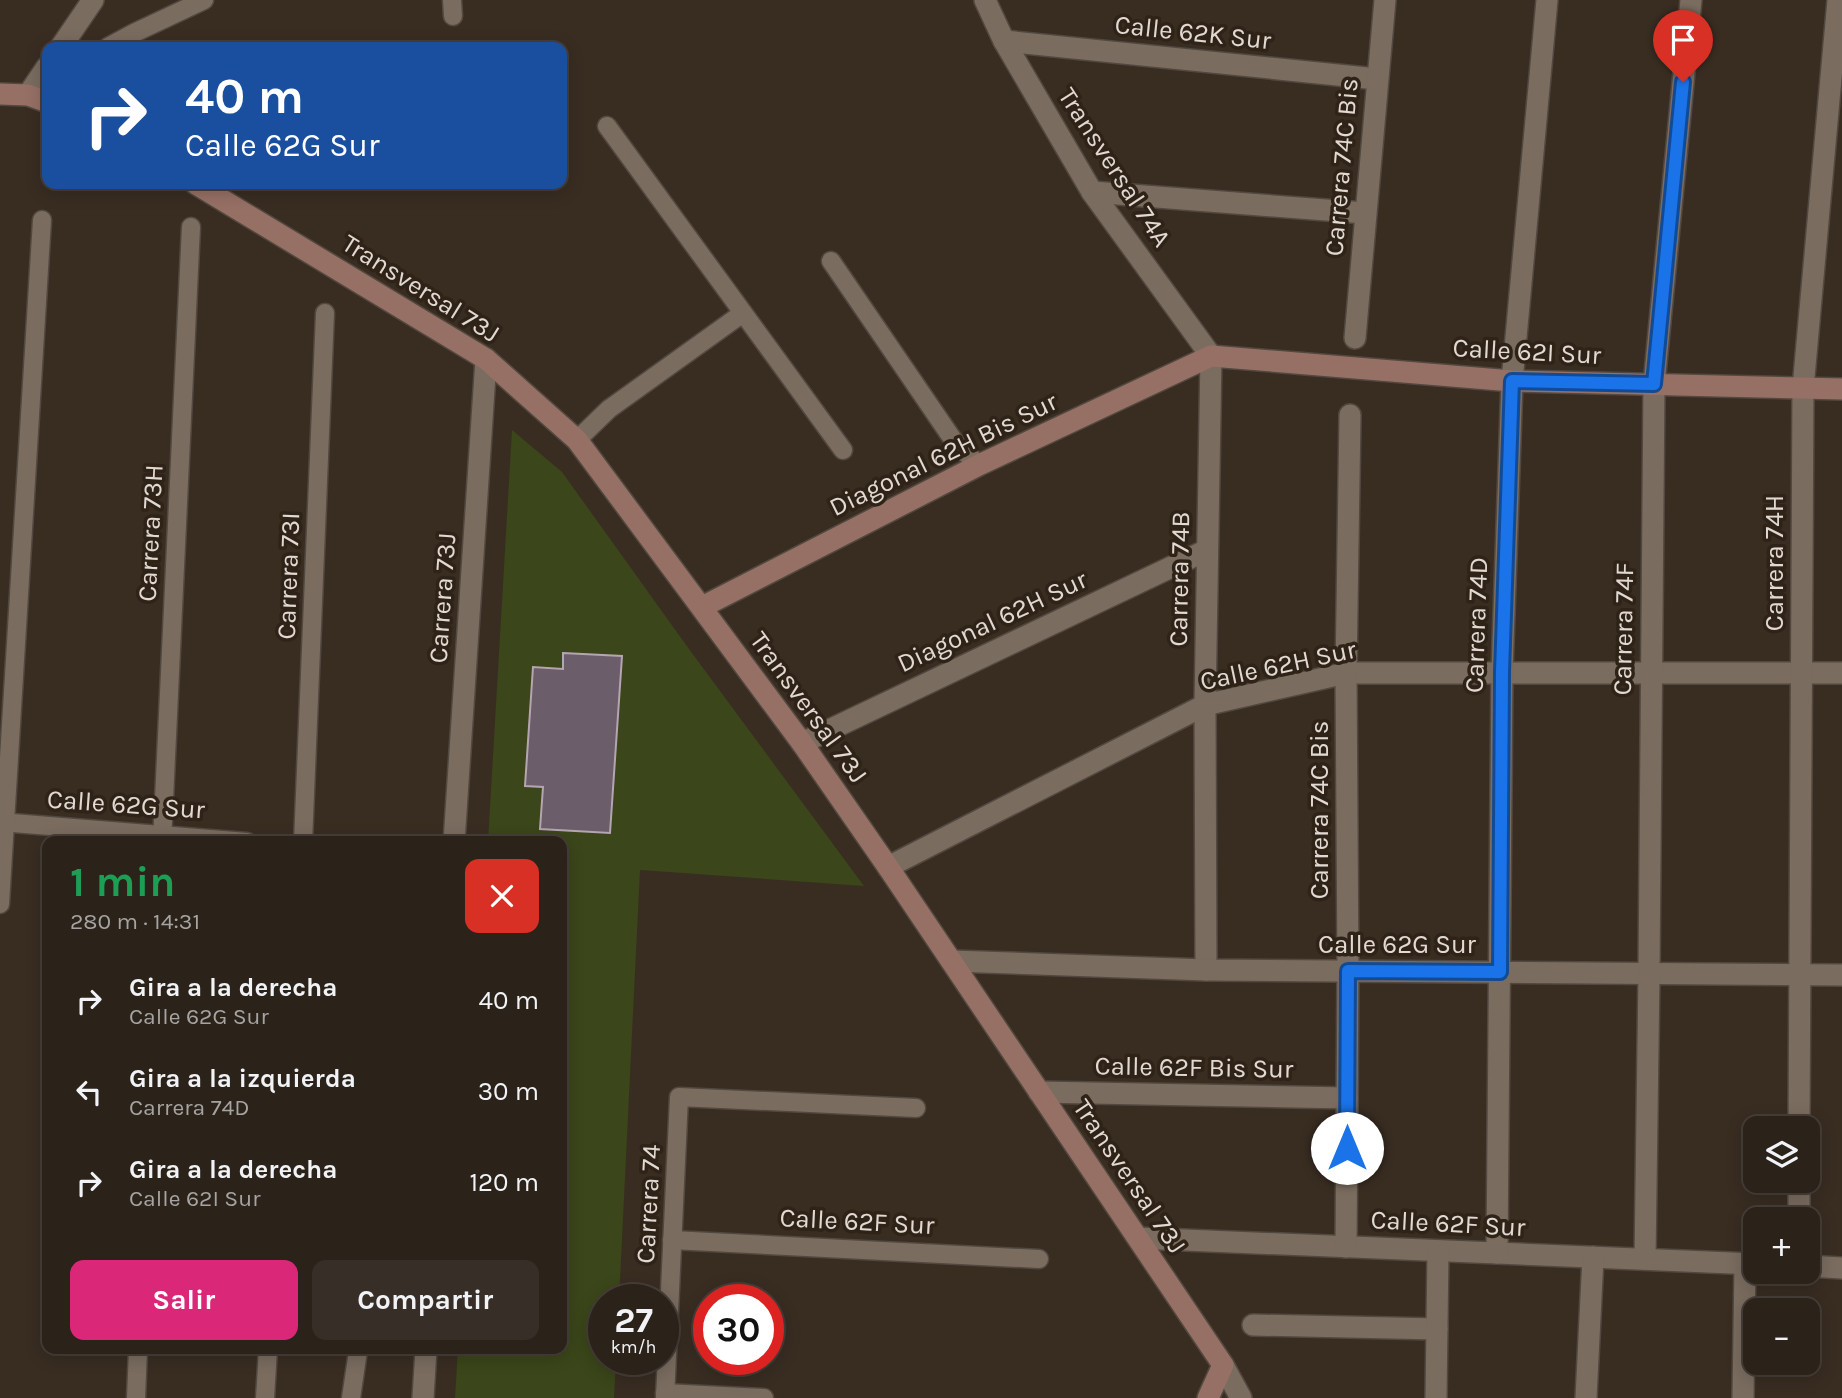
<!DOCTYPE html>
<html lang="es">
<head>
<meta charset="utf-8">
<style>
  :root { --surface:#2b221a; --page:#372f27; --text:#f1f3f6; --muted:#a6a4a2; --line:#473f39; --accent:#db2777 }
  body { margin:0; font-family:Karla,sans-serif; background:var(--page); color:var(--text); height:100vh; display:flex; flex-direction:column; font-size:26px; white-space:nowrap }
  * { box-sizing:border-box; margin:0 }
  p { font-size:23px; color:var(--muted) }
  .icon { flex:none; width:38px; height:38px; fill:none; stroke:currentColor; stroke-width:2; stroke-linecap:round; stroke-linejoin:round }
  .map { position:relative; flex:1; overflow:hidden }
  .side { position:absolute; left:42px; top:836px; width:525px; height:518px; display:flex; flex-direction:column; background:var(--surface); border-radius:14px; box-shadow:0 4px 18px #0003,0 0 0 2px var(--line) }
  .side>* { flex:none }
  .banner { position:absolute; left:42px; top:42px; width:525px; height:147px; border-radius:14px; box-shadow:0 4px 18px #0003,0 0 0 2px var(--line); background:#1a4fa0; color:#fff; overflow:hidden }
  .tools { position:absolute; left:1743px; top:1116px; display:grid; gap:14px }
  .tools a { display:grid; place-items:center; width:77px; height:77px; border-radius:14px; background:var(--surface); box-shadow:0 4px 18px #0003,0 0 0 2px var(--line); font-size:35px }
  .speed { position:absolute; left:588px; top:1284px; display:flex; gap:14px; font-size:35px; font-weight:700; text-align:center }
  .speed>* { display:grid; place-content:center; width:91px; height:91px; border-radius:50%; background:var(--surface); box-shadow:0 4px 18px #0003,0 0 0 2px var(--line); line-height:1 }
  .speed small { font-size:18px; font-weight:400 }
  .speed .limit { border:10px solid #d22; background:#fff; color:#111 }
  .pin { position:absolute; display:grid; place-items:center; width:60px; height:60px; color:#fff; margin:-72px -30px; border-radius:50% 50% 50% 0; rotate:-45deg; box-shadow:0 0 7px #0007 }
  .pin .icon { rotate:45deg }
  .me { position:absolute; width:77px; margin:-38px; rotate:0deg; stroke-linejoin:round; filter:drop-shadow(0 0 5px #0008) }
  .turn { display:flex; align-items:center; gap:24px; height:147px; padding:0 28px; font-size:32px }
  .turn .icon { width:91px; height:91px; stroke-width:2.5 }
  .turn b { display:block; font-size:49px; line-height:60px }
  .round { display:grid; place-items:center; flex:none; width:74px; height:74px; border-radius:14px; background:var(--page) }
  .summary { display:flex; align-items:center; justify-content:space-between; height:119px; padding:0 28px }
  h1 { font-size:42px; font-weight:700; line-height:52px; color:#1e9e55 }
  .cta { display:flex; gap:14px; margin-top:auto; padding:14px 28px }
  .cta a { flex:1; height:80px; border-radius:14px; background:var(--accent); color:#fff; font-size:28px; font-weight:700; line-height:80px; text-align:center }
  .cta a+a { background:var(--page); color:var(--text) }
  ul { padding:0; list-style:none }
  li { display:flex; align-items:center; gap:21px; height:91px; padding:0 28px }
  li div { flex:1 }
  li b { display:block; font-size:26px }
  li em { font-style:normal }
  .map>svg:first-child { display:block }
</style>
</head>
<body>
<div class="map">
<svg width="1842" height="1398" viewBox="0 0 1842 1398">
  <rect width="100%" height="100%" fill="#392d22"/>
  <path fill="#3b461a" d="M 512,430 L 562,472 L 689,649 L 864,886 L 640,870 L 619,1300 L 604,1300 L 604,1360 L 616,1360 L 614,1398 L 455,1398 L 458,1349 L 562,1349 L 562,842 L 488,842 Z"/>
  <path fill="#6c5d6a" stroke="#b5a5b2" stroke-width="2" d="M 563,653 L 622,656 L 610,833 L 540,829 L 543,787 L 525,786 L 533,667 L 563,669 Z"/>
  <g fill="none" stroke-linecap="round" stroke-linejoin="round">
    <defs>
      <g id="lane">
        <path d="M 452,0 L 453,16"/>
        <path d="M 108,47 L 134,33 L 204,0"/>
        <path d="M 607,126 L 843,450"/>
        <path d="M 831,261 L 956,444 L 979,465"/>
        <path d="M 577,440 L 609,409 L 743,313"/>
        <path d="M 0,822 L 247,842"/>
        <path d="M 162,842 L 191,227"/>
        <path d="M 303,842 L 325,313"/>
        <path d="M 0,904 L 42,220"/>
        <path d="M 672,1240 L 1039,1259"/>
        <path d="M 665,1393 L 764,1398"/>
        <path d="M 136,1398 L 138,1349"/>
        <path d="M 265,1398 L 268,1349"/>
        <path d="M 351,1398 L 358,1351 L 359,1349"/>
        <path d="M 665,1398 L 679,1097 L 916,1108"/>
      </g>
      <g id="street">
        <path d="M 985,0 L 1004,41 L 1092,192 L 1211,356 L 1205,705 L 1206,970"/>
        <path d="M 1004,41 L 1377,79"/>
        <path d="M 61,47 L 93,0"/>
        <path d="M 28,95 L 47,67"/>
        <path d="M 1092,192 L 1365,213"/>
        <path d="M 1355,338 L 1385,0"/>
        <path d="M 802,743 L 1207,550"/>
        <path d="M 454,842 L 486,359"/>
        <path d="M 888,867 L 1205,705 L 1346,673 L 1842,673"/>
        <path d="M 952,961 L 1206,970 L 1842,975"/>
        <path d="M 1039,1092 L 1347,1098"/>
        <path d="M 1799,1129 L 1803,388 L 1838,0"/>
        <path d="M 1799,1220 L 1799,1181"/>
        <path d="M 1138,1238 L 1755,1264"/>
        <path d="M 1346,1247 L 1348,972 L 1346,673 L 1350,415"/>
        <path d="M 1497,1253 L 1502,672 L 1512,381 L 1547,0"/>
        <path d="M 1645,1259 L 1649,974 L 1654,384 L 1691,0"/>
        <path d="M 1808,1266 L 1842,1268"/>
        <path d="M 1253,1325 L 1437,1329"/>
        <path d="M 1223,1365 L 1241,1398"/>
        <path d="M 423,1398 L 426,1349"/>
        <path d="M 1436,1398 L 1438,1251"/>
        <path d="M 1586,1398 L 1593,1257"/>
        <path d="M 1743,1398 L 1745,1264"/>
      </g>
      <g id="secondary">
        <path d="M 0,94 L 28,95 L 47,102"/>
        <path d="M 196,184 L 486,359 L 577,440 L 802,743 L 888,867 L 1223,1365 L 1208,1398"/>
        <path d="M 702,607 L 979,465 L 1211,356 L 1512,381 L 1842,389"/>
      </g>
    </defs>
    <use href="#lane" stroke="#52483f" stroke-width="21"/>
    <use href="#street" stroke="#52483f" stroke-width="24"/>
    <use href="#secondary" stroke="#52483f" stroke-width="24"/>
    <use href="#lane" stroke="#7a6c5f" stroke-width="18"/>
    <use href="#street" stroke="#7a6c5f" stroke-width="21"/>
    <use href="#secondary" stroke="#967065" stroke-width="21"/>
  </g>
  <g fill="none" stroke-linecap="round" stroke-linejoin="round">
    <defs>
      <path id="route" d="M 1347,1148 L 1348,971 L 1500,972 L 1502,672 L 1512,381 L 1654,384 L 1683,82"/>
    </defs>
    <use href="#route" stroke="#114b97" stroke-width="18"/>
    <use href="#route" stroke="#1a73e8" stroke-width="12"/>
  </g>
  <g text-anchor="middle" stroke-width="7" stroke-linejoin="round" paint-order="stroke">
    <g font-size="26" fill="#e1d9d2" stroke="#2f2318">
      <text transform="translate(1193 32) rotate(6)" y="9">Calle 62K Sur</text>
      <text transform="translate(1115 167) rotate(57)" y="9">Transversal 74A</text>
      <text transform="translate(1341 167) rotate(-85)" y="9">Carrera 74C Bis</text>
      <text transform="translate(421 288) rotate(32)" y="9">Transversal 73J</text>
      <text transform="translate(1527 351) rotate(3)" y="9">Calle 62I Sur</text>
      <text transform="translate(943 454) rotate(-26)" y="9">Diagonal 62H Bis Sur</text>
      <text transform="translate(150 533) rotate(-87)" y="9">Carrera 73H</text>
      <text transform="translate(1774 563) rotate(-90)" y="9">Carrera 74H</text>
      <text transform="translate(288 576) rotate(-88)" y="9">Carrera 73I</text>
      <text transform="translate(1179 579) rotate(-89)" y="9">Carrera 74B</text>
      <text transform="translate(442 598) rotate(-86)" y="9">Carrera 73J</text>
      <text transform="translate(992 621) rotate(-25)" y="9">Diagonal 62H Sur</text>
      <text transform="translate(1476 625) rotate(-88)" y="9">Carrera 74D</text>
      <text transform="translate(1623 629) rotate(-89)" y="9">Carrera 74F</text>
      <text transform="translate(1278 665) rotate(-12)" y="9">Calle 62H Sur</text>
      <text transform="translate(809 707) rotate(54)" y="9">Transversal 73J</text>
      <text transform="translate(126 804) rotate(4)" y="9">Calle 62G Sur</text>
      <text transform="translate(1319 810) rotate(-90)" y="9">Carrera 74C Bis</text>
      <text x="1397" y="953">Calle 62G Sur</text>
      <text transform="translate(1194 1067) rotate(1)" y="9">Calle 62F Bis Sur</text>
      <text transform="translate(1130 1176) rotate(56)" y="9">Transversal 73J</text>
      <text transform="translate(648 1204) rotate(-87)" y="9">Carrera 74</text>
      <text transform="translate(857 1221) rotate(3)" y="9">Calle 62F Sur</text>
      <text transform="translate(1448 1223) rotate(3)" y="9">Calle 62F Sur</text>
    </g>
  </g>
</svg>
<div class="tools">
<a><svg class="icon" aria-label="layers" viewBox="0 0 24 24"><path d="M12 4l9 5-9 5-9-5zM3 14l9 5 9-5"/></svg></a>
<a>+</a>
<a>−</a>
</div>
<div class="speed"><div>27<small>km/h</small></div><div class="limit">30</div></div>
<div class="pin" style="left:1683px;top:82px;background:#d93025"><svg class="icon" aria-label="arrive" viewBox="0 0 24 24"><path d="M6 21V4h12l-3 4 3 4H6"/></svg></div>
<svg class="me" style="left:1347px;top:1148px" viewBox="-20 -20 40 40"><circle r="19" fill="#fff"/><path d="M0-13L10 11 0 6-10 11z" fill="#1a73e8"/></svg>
<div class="banner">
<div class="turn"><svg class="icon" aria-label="right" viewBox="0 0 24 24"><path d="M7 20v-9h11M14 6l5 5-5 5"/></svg><div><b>40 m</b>Calle 62G Sur</div></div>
</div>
<section class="side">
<div class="summary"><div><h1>1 min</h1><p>280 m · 14:31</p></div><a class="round" style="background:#d93025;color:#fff"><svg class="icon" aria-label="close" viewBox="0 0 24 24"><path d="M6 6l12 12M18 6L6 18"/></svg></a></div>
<ul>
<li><svg class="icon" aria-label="right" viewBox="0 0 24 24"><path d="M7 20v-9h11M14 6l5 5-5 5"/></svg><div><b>Gira a la derecha</b><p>Calle 62G Sur</p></div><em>40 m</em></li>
<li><svg class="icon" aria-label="left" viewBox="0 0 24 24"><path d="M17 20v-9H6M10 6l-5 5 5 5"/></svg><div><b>Gira a la izquierda</b><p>Carrera 74D</p></div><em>30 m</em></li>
<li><svg class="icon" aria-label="right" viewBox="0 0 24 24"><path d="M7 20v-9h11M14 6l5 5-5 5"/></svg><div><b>Gira a la derecha</b><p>Calle 62I Sur</p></div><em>120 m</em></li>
</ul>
<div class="cta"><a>Salir</a><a>Compartir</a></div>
</section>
</div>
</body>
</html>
